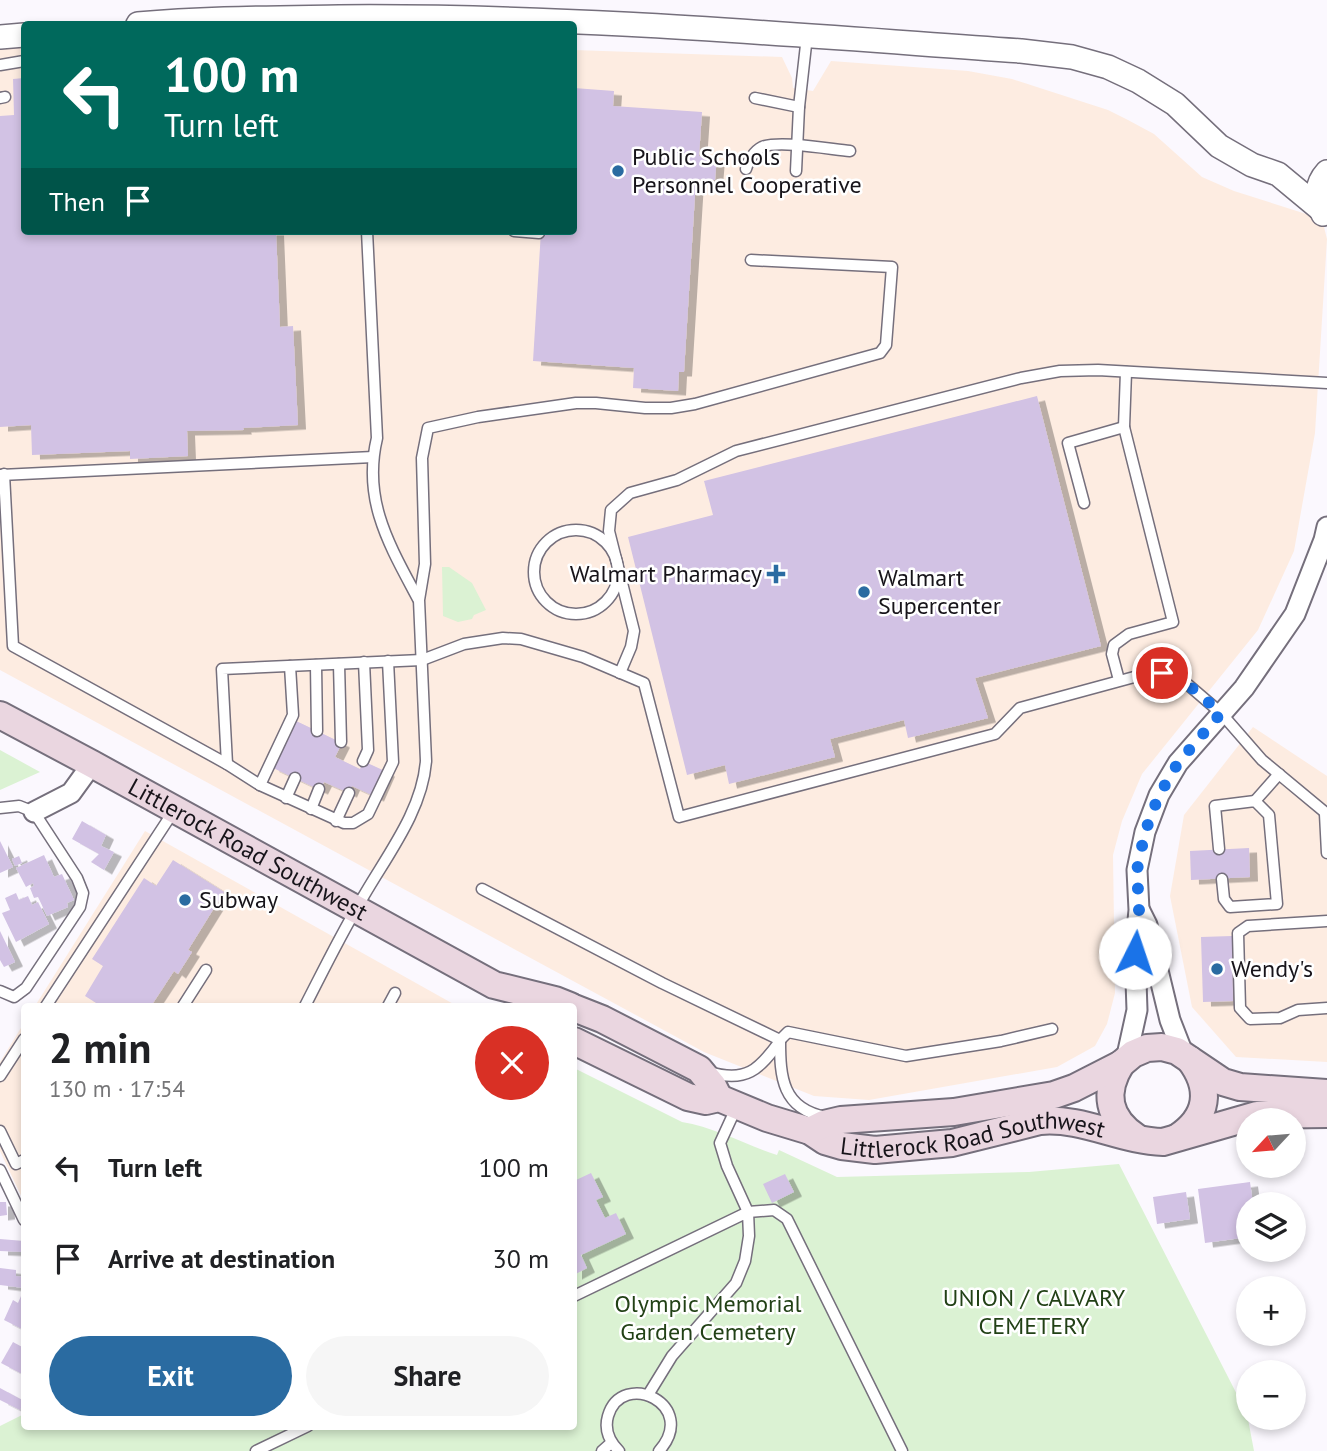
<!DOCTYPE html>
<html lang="en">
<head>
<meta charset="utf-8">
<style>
  :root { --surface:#fff; --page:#f6f6f6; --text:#202124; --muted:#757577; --accent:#2a6ba1 }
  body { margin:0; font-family:"PT Sans",sans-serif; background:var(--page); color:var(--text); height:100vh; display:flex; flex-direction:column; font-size:26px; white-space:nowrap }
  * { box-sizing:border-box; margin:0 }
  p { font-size:23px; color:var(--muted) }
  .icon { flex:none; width:38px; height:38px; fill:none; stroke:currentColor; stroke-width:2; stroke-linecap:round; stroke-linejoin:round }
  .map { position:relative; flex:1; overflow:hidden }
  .side { position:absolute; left:21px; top:1003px; width:556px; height:427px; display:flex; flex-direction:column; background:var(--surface); border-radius:7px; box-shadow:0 4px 10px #0003 }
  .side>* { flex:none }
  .hud { position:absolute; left:21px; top:21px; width:556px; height:214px; border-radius:7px; box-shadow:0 4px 10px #0003; background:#00695c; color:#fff; overflow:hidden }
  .needle { width:46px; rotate:244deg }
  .buttons { position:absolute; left:1236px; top:1108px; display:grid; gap:14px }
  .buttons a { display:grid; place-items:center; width:70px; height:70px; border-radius:50%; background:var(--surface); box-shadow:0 4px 10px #0003; font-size:35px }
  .pin { position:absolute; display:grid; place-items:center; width:60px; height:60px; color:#fff; margin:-30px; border:4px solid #fff; border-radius:50%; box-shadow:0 2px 7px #0007 }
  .me { position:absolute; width:77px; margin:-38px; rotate:4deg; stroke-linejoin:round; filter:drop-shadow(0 0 5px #0008) }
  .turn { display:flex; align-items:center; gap:24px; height:147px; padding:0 28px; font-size:32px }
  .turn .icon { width:91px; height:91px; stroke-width:2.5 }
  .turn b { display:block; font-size:49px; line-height:60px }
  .then { display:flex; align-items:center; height:66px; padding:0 28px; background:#0003; gap:14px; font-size:26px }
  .round { display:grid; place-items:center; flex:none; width:74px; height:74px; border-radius:37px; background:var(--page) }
  .overview { display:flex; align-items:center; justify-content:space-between; height:119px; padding:0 28px }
  h1 { font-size:42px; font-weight:600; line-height:52px }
  .cta { display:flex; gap:14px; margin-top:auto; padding:14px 28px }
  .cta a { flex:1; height:80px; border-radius:42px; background:var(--accent); color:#fff; font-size:28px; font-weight:600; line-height:80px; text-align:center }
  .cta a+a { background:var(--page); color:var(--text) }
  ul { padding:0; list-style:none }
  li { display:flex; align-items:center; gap:21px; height:91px; padding:0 28px }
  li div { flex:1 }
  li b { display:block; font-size:26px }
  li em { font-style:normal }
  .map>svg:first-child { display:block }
</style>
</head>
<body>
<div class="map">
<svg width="1327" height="1451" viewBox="0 0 1327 1451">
  <defs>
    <filter id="shadow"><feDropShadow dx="8" dy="4.5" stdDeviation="0" flood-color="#0004"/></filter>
  </defs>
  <rect width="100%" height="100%" fill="#fbf8fe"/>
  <g fill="#fdece1">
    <path d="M 24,46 L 24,231 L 574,231 L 574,50 L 782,57 L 792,78 L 793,88 L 813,91 L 831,61 L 968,71 L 1012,79 L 1108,110 L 1128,120 L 1154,134 L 1202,177 L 1234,191 L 1322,219 L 1327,239 L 1315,433 L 1294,551 L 1258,630 L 1142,774 L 1122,821 L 1113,855 L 1115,993 L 1107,1024 L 1095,1046 L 1057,1067 L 869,1100 L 814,1096 L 704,1052 L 0,670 L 0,48 Z"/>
    <path d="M 1253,727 L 1327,776 L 1327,1062 L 1236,1057 L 1192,1007 L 1170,896 L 1184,815 Z"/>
    <path d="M 145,831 L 457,1006 L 35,1006 Z"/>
    <path d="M 24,1023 L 24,1202 L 0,1151 L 0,1062 Z"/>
  </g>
  <g fill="#dbf2d3">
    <path d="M 449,567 L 472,583 L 486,610 L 474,615 L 472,619 L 458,622 L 443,616 L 442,567 Z"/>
    <path d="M 0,750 L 40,772 L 0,790 Z"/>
    <path d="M 574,1068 L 682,1122 C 714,1127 746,1145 777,1155 L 779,1150 L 837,1177 L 1029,1172 L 1119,1164 L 1247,1414 L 1254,1451 L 0,1451 L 0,1426 L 24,1414 L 24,1426 L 574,1426 Z"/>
  </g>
  <g fill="#d2c2e4" filter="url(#shadow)">
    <path d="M 24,78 L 24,231 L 276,231 L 280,327 L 293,326 L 298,425 L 243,428 L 244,430 L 187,431 L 188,456 L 130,459 L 130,451 L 32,455 L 31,425 L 0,427 L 0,116 L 14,115 L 13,79 Z"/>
    <path d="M 574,88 L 614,91 L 613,106 L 702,112 L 699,156 L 717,157 L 715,180 L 696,179 L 684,372 L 679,372 L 678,391 L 633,388 L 634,368 L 533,361 L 541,231 L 574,231 Z"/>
    <path d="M 1037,396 L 1101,646 L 975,678 L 988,718 L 908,738 L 904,720 L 830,739 L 835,757 L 729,784 L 725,765 L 687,775 L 628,537 L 713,515 L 704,481 Z"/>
    <path d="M 292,719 L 342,743 L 335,757 L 360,769 L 363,761 L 387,772 L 376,797 L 352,786 L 349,793 L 324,782 L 320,790 L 271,767 Z"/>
    <path d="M 82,821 L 106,835 L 101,846 L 114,852 L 104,870 L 91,862 L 99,854 L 72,839 Z"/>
    <path d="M 0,841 L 13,867 L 0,873 Z"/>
    <path d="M 1249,848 L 1250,877 L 1191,880 L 1190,851 Z"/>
    <path d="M 44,855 L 54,877 L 62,874 L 74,900 L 67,903 L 68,907 L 47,916 L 38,897 L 34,898 L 30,888 L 34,886 L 33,883 L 26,887 L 16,868 Z"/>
    <path d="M 19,856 L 22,863 L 15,866 L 12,859 Z"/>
    <path d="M 173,860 L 224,892 L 188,950 L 192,952 L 178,974 L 174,971 L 151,1006 L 101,1006 L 85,996 L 103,966 L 92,959 L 144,878 L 156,886 Z"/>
    <path d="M 16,893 L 19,900 L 28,896 L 32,905 L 38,902 L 49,924 L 16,942 L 2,913 L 10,910 L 5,898 Z"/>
    <path d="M 0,931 L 15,962 L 4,967 L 0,960 Z"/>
    <path d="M 1232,936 L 1233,1001 L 1203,1002 L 1201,937 Z"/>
    <path d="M 591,1173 L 603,1197 L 596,1200 L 605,1218 L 616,1213 L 626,1234 L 581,1255 L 587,1268 L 574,1275 L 574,1176 L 576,1180 Z"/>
    <path d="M 785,1174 L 794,1192 L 772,1203 L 763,1184 Z"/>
    <path d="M 1250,1182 L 1253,1204 L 1248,1204 L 1248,1237 L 1205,1243 L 1198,1189 Z"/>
    <path d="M 1186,1192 L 1190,1219 L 1157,1224 L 1153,1197 Z"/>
    <path d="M 0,1202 L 6,1202 L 7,1215 L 0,1216 Z"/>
    <path d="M 0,1239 L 24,1241 L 24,1252 L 0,1251 Z"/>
    <path d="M 0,1268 L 16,1270 L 16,1276 L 24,1277 L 24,1288 L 0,1285 Z"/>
    <path d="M 21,1296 L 24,1297 L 24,1330 L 4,1320 L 13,1300 L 18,1303 Z"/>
    <path d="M 13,1342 L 24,1348 L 24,1375 L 1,1363 Z"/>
    <path d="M 0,1388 L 24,1401 L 20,1410 L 0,1400 Z"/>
  </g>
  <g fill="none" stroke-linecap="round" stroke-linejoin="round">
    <defs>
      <g id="service">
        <path d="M 0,65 L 24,61"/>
        <path d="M 0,98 L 5,97"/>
        <path d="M 755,98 L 799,107"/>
        <path d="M 746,169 C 748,161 754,151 762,147 C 779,140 829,149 850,151"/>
        <path d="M 796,171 L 799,107 L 807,36"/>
        <path d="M 367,231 L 377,438 C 362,501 390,546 418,599"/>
        <path d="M 514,231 L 539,233"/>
        <path d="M 4,474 L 13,646 L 227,764 L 260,785 L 344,823 L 353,823 L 368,814 L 393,762 L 388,661"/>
        <path d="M 1,475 L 373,457"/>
        <path d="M 1084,503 L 1068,443 L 1124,427"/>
        <circle cx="576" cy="572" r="42"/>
        <path d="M 339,664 L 341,742"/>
        <path d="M 316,665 L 317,731"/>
        <path d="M 620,673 L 631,647 L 634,631 L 609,531 L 611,510 L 630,493 L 677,480 L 736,451 L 1021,378 L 1060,371 L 1098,370 L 1327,383"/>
        <path d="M 1119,680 L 1112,654 L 1114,645 L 1129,634 L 1173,622 L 1124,427 L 1126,372"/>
        <path d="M 363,761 L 368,750 L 364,662"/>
        <path d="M 227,764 L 222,669 L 422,660 L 464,644 L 503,638 L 521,639 L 583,657 L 644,683 L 679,817 L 995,734 L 1020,708 L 1149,673 L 1162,673 L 1186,683 L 1221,713 L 1262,760 L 1327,814"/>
        <path d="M 260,785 L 293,715 L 290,666"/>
        <path d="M 286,798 L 295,778"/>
        <path d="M 1255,801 L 1279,774"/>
        <path d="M 0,808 L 19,806 L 34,812 L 77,878 L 83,893 L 80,907 L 26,988 L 14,997 L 0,991"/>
        <path d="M 311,809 L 319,789"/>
        <path d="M 1325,814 L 1327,853"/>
        <path d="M 336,821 L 349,793"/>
        <path d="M 1219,849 L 1215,806 L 1255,801 L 1269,815 L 1277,904 L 1230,907 L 1224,899 L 1222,879"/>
        <path d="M 482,889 L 662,983 L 780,1040 L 788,1032 L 906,1056 L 1001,1041 L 1052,1029"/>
        <path d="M 1327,921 L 1248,926 L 1238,933 L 1240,1008 L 1250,1019 L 1280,1018 L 1298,1010 L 1327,1008"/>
        <path d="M 46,1006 L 175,809"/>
        <path d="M 183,1006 L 206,970"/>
        <path d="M 305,1006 C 322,973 339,938 358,906 C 383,860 422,814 426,761 L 419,600 L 425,564 L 422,458 L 428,428 L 478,417 L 576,403 L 596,403 L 645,408 L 671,408 L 695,404 L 880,353 L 886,345 L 892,267 L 751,260"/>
        <path d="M 388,1006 L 395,993"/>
        <path d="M 780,1040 C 780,1077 782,1109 826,1117"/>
        <path d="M 709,1072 C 746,1083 759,1070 780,1041"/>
        <path d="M 0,1076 L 24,1039"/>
        <path d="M 737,1106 L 720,1143 L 727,1166 L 748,1212 L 774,1210 L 787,1219 L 902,1451"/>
        <path d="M 0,1131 L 16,1164 L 24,1160"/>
        <path d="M 0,1170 L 24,1220"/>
        <path d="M 574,1296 L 748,1212 L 749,1236 L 745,1261 L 736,1283 L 672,1356 L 648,1395"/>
        <path d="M 256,1451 L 308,1426"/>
        <path d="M 602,1451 L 611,1443"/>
        <path d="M 619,1451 C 609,1441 604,1430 608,1416 C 622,1368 700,1405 659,1451"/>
      </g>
      <g id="minor">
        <path d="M 34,812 L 71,793 L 92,764"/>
        <path d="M 1140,911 L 1147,925 L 1170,1020 L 1184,1056"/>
        <path d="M 1126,1060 L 1137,1010 L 1135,952 L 1139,910 L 1137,870 L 1145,832 L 1159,795 L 1178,763 L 1244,688 L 1295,614 L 1324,540 L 1327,527"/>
      </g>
      <g id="tertiary">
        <path d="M 138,24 C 205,18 272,18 339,17 C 567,15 794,35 1021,51 L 1072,57 L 1108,67 L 1138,81 L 1175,104 L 1219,146 L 1252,165 L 1278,174 L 1319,208"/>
        <path d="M 0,37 L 24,35"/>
        <path d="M 1323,214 C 1315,199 1316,184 1327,172"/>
      </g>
      <g id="secondary">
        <path id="s1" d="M 0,715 L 92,764 L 494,985 L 555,1000 L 570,1006"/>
        <path d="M 574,1008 L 602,1019 L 699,1069 L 713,1086 L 719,1098"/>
        <path id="s2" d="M 574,1041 L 688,1097 L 706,1101 L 719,1098 L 767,1118 L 810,1131 L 825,1141 L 842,1146 L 875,1150 L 952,1143 L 1040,1121 C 1083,1117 1121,1141 1163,1142 L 1257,1115 L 1327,1114"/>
        <path d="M 1121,1064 C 1103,1093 1108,1118 1136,1137"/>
        <path d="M 810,1131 L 824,1124 L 841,1120 L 954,1112 L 1054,1095 L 1074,1088 L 1121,1064 L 1133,1054 L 1147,1048 L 1162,1047 L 1177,1051 L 1223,1082 L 1240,1087 L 1327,1093"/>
        <path d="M 1178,1137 C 1208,1117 1212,1089 1190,1060"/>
      </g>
    </defs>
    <use href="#service" stroke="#756f7c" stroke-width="13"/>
    <use href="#minor" stroke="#756f7c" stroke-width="23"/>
    <use href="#tertiary" stroke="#756f7c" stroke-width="26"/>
    <use href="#secondary" stroke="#756f7c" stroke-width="30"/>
    <use href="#service" stroke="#fff" stroke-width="10"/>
    <use href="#minor" stroke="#fff" stroke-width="19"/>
    <use href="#tertiary" stroke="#fff" stroke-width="23"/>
    <use href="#secondary" stroke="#ead6e0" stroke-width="26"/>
  </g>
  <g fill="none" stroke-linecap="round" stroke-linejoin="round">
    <path stroke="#1a73e8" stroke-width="12" stroke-dasharray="0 21.6" d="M 1135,953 L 1139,910 L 1137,870 L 1145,832 L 1159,795 L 1178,763 L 1221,713 L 1186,683 L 1162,673"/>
  </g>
  <g fill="#2a6ba1" stroke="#fff" stroke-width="2.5">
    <circle cx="618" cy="171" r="7"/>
    <path d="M772.5 563.5h7v7h7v7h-7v7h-7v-7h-7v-7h7z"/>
    <circle cx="864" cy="592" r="7"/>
    <circle cx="185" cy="900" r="7"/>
    <circle cx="1217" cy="969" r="7"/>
  </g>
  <g text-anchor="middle" stroke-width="5" stroke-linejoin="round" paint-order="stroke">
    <g font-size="24" fill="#17141a" stroke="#fff" text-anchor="start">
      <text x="632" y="165">Public Schools<tspan x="632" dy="28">Personnel Cooperative</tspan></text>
      <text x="762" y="582" text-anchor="end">Walmart Pharmacy</text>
      <text x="878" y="586">Walmart<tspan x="878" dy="28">Supercenter</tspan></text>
      <text x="199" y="908">Subway</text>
      <text x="1231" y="977">Wendy's</text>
    </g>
    <g font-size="24" fill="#17141a" stroke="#fff">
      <text dy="8" stroke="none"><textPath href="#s1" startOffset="282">Littlerock Road Southwest</textPath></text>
      <text dy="8" stroke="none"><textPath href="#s2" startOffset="424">Littlerock Road Southwest</textPath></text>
    </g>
    <g font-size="24" fill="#224116" stroke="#fff">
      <text x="1034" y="1306">UNION / CALVARY<tspan x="1034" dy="28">CEMETERY</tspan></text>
      <text x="708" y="1312">Olympic Memorial<tspan x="708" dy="28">Garden Cemetery</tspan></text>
    </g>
  </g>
</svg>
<div class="buttons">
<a><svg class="needle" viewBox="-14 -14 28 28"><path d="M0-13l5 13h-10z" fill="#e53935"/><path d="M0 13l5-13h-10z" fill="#757577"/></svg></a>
<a><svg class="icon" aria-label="layers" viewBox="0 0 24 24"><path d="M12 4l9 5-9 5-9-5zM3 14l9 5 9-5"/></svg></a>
<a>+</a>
<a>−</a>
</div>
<div class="pin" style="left:1162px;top:673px;background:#d93025"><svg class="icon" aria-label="arrive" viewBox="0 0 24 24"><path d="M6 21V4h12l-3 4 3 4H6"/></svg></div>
<svg class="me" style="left:1135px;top:953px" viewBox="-20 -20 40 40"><circle r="19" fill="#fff"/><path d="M0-13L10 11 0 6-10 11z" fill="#1a73e8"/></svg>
<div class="hud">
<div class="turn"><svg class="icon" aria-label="left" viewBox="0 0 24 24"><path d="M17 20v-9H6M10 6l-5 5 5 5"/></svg><div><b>100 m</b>Turn left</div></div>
<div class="then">Then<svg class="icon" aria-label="arrive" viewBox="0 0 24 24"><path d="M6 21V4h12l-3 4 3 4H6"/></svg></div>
</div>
<section class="side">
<div class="overview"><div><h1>2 min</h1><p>130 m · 17:54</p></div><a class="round" style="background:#d93025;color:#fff"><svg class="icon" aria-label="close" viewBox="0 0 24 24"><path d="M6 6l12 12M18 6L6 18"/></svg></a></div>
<ul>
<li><svg class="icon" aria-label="left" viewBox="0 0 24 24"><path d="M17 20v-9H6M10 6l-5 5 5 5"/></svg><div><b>Turn left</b></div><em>100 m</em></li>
<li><svg class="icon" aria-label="arrive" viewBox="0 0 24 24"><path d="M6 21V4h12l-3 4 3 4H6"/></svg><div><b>Arrive at destination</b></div><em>30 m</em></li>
</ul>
<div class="cta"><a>Exit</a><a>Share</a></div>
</section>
</div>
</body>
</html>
